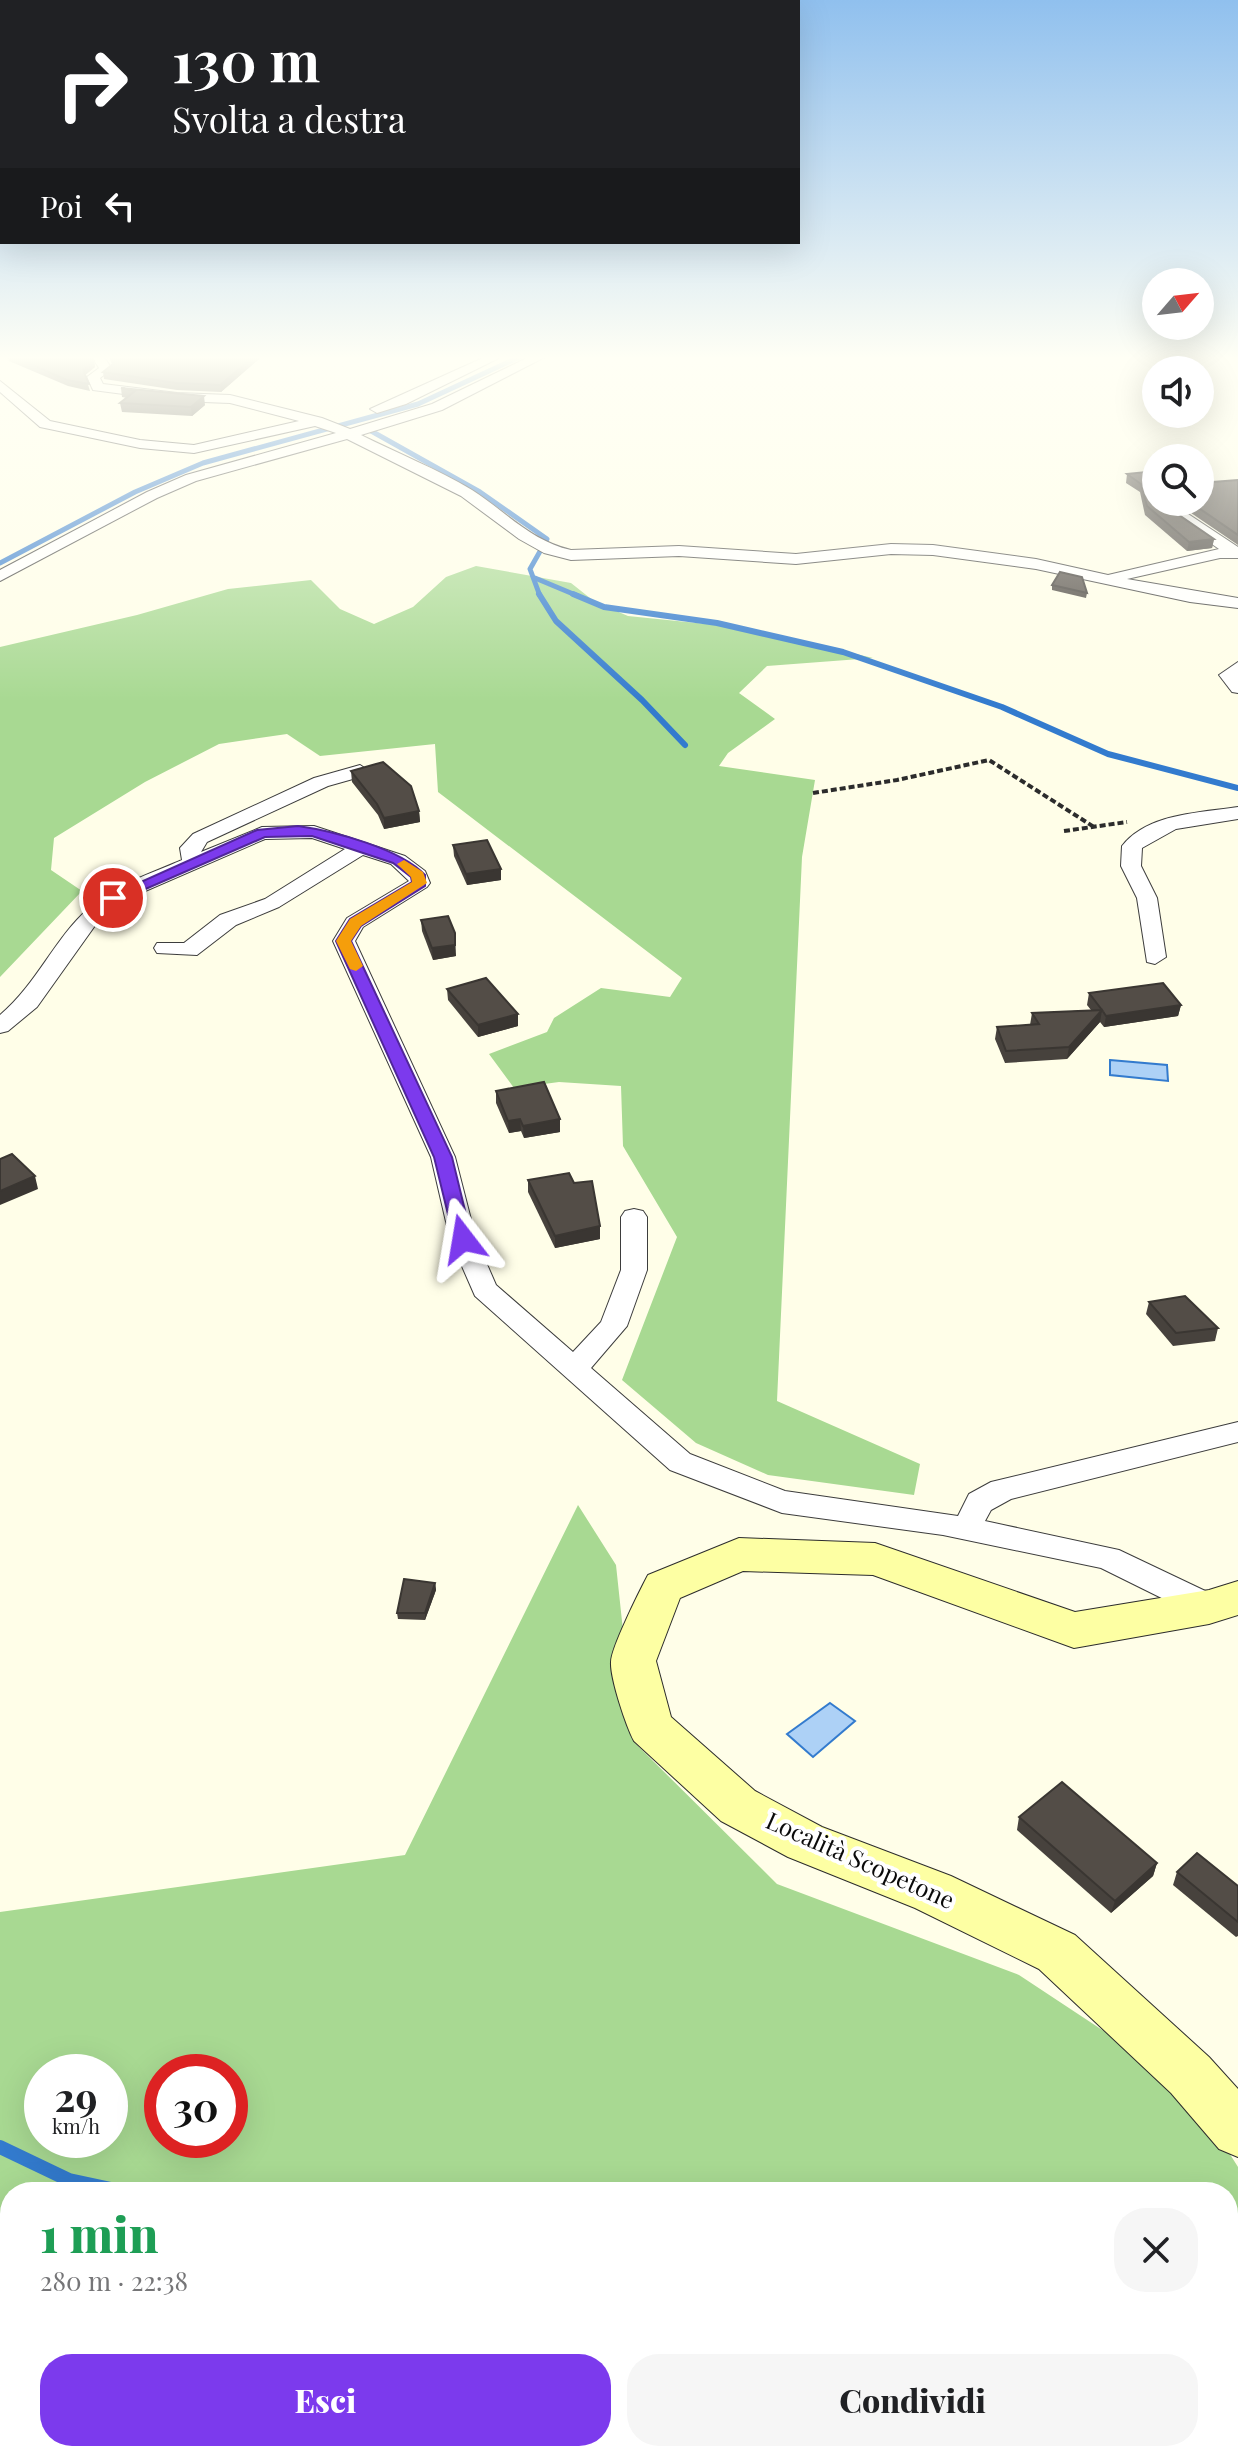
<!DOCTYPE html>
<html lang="it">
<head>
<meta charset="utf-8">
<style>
  :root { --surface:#fff; --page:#f6f6f6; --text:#202124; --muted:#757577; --accent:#7c3aed }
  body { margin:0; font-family:"Playfair Display",serif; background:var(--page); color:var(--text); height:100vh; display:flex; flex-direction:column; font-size:30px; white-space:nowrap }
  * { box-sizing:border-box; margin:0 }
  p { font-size:26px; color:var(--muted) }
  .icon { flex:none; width:44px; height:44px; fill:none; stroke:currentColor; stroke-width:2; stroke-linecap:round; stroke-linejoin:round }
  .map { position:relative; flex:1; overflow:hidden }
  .details { position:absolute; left:0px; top:2182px; width:1238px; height:280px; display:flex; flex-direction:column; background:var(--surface); border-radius:32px 32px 0 0; box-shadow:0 8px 32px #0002 }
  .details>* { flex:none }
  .hud { position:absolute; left:0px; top:0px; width:800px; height:244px; box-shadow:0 8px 32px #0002; background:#202124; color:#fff; overflow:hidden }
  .needle { width:52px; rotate:62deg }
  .tools { position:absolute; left:1142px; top:268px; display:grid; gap:16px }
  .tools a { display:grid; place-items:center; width:72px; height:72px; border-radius:50%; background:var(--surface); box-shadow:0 8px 32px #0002; font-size:40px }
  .speed { position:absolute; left:24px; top:2054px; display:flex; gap:16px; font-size:40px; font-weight:700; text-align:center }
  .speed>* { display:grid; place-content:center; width:104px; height:104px; border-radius:50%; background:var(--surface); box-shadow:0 8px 32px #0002; line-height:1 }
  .speed small { font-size:20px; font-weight:400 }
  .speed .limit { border:12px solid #d22; background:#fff; color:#111 }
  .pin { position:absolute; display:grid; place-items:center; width:68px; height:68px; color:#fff; margin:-34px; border:4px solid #fff; border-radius:50%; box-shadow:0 2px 8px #0007 }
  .me { position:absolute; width:88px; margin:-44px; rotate:346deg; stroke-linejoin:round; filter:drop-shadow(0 0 6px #0008) }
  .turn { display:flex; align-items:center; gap:28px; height:168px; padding:0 40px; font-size:36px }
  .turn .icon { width:104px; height:104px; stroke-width:2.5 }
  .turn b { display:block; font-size:56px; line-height:68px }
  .then { display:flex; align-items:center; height:76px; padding:0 40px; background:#0003; gap:16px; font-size:30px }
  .round { display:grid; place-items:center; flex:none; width:84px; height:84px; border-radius:32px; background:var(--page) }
  .summary { display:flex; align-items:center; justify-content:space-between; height:136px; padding:0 40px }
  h1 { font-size:48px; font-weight:800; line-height:60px; color:#1e9e55 }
  .cta { display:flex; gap:16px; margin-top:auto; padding:16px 40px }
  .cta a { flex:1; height:92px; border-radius:32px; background:var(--accent); color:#fff; font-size:32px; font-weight:800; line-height:92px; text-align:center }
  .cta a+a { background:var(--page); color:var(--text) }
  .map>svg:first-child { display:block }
</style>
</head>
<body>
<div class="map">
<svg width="1238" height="2462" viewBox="0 0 1238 2462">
  <rect width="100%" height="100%" fill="#fffee8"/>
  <g fill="#a8d992" fill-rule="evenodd">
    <path d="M 476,566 L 571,583 L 595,602 L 628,616 L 746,628 L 873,658 L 767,666 L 739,693 L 775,719 L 728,753 L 719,766 L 815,780 L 802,857 L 777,1401 L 920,1464 L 914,1495 L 768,1475 L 696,1443 L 622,1380 L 677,1237 L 623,1146 L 621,1086 L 559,1082 L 514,1088 L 489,1054 L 547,1032 L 554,1018 L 601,988 L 670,997 L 682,978 L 438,792 L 435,744 L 320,756 L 287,734 L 219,744 L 145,782 L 54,838 L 51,870 L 82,891 L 0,977 L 0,647 L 137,615 L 228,589 L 311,580 L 340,609 L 374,624 L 413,607 L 446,577 Z"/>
    <path d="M 578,1505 L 616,1565 L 635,1743 L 777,1884 L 1019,1975 L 1187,2086 L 1238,2167 L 1238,2462 L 654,2462 L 630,2452 L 1228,2452 L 1228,2192 L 10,2192 L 10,2452 L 391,2452 L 377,2462 L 0,2462 L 0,1912 L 405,1855 ZM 42,2072 L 110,2072 L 110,2140 L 42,2140 ZM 162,2072 L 230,2072 L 230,2140 L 162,2140 Z"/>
  </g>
  <g fill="#add1f6" stroke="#337bce" stroke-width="2">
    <path d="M 1110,1060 L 1167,1065 L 1168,1081 L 1110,1075 Z"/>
    <path d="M 830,1703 L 855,1721 L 813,1757 L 787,1734 Z"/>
  </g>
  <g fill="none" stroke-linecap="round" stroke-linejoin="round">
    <g stroke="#337bce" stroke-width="5">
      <path d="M 364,427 L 480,492 L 547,539 L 530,569 L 540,596"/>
      <path d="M 0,563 L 135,492 L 203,463 L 418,404 L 519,357"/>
      <path d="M 535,578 L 578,596"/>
    </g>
    <g stroke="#337bce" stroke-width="6">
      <path d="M 539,594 L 556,621 L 642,700 L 685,745"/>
      <path d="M 573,594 L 604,607 L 717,623 L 843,652 L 1002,707 L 1108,754 L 1238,788"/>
    </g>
    <g stroke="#337bce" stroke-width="14">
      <path d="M 0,2147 L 69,2180 L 125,2192"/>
      <path d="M 959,2452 L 990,2462"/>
    </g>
    <defs>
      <g id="minor">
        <path d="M 92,357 L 104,357 L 112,369 L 100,378 L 103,384 L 177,393 L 230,395 L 322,418 L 350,429 L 432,404 L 529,357 L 545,357 L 442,410 L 361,435 C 397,453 437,469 472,490 C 505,511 531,541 571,550 L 679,546 L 796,554 L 891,544 L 933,545 L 1036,559 L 1108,575 L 1219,549 L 1156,505 L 1156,499 L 1156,502 L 1170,502 L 1238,547 L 1238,558 L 1220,558 L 1127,579 L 1238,598 L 1238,608 L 1190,602 L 1036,569 L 933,555 L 891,554 L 796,564 L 679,556 L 571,560 L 544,553 L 519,539 L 461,496 L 347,439 L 196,481 L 157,498 L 0,581 L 0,570 L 147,492 L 186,475 L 336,433 L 315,426 L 194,453 L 140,448 L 40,427 L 0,392 L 0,381 L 50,421 L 140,440 L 194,445 L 299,421 L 230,403 L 177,401 L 93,390 L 87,377 L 99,368 Z"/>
        <path d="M 485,357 L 501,357 L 406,404 L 377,413 L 370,409 Z"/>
        <path d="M 1238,662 L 1238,693 L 1232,692 L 1219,675 Z"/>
        <path d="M 360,765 L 369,771 L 367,775 L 328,786 L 207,842 L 201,852 L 262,827 L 314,826 L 405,856 L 425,871 L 430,883 L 427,887 L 363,927 L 355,941 L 455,1157 L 476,1239 L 496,1285 L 573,1352 L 601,1322 L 621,1270 L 621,1217 L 625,1211 L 634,1209 L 643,1211 L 647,1217 L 647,1270 L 627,1326 L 591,1368 L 690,1454 L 785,1491 L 958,1516 L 969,1494 L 991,1482 L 1238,1422 L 1238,1442 L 1011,1499 L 991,1510 L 985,1521 L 1119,1550 L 1220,1598 L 1225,1607 L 1220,1616 L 1209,1619 L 1198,1616 L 1101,1568 L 943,1535 L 782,1513 L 670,1470 L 475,1296 L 450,1239 L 431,1157 L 333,941 L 347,918 L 409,881 L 391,864 L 363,855 L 279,907 L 236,925 L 197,955 L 157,953 L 154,948 L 157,943 L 184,943 L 220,915 L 265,899 L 345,849 L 312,838 L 265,839 L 120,902 L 99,920 L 37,1007 L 8,1031 L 0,1033 L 0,1015 C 37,984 54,939 88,909 C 114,885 150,874 182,860 L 180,848 L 193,834 L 314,778 Z"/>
        <path d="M 1238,807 L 1238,819 L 1176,829 L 1142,848 L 1141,866 L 1157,898 L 1166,957 L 1155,964 L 1147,962 L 1137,898 L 1121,866 L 1122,846 C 1148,813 1200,813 1238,807 Z"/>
      </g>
      <path id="secondary" d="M 739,1538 L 875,1543 L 1075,1612 L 1209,1590 L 1238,1581 L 1238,1615 L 1209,1624 L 1074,1648 L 873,1575 L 743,1571 L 680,1598 L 656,1661 L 671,1717 L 755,1791 L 822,1827 L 951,1876 L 1075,1935 L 1209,2057 L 1238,2089 L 1238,2157 L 1219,2149 L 1171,2093 L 1039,1969 L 915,1908 L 788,1857 L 721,1821 L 634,1741 C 626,1726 610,1678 611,1662 C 611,1648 640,1590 648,1575 Z"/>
    </defs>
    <use href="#minor" stroke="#3d3d3d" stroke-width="2"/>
    <use href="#secondary" stroke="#2c2c2c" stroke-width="2"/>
    <g stroke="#2c2c2c" stroke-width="4" stroke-dasharray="6 3" stroke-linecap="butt">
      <path d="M 813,793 L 897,780 L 989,760 L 1094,827"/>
      <path d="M 1064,831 L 1127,822"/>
    </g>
    <use href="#minor" fill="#fff" fill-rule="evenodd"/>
    <use href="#secondary" fill="#fdffa3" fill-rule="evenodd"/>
  </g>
  <g fill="#47423d">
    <path d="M 8,357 L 81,357 L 94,361 L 95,367 L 85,375 L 90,391 L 68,386 L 9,361 Z"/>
    <path d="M 109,357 L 259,357 L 259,359 L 221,392 L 177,390 L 104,379 L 103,372 L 112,364 Z"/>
    <path d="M 121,388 L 205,405 L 192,416 L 122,412 L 120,403 L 127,398 L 122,397 Z"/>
    <path d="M 1156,471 L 1156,502 L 1214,539 L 1212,548 L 1187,551 L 1145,515 L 1140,492 L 1126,483 L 1127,474 Z"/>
    <path d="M 1238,480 L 1238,545 L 1175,502 L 1200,502 Z"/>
    <path d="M 1052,585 L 1087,593 L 1086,598 L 1052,590 Z"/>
    <path d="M 351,771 L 419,811 L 420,822 L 384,829 L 378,815 L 352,782 Z"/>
    <path d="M 453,845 L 501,880 L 467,885 L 454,856 Z"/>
    <path d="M 421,920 L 456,956 L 433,960 L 422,931 Z"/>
    <path d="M 447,989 L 518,1026 L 478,1037 L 448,1000 Z"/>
    <path d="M 1089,993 L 1181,1005 L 1178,1016 L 1104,1027 L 1100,1022 L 1067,1059 L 1005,1063 L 995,1039 L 997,1027 L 1030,1025 L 1032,1013 L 1091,1010 L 1087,1005 Z"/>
    <path d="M 496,1091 L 560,1132 L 524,1138 L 521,1131 L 509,1133 L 496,1103 Z"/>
    <path d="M 528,1180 L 574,1183 L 600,1239 L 555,1248 L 528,1192 Z"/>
    <path d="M 1149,1302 L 1218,1328 L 1215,1341 L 1173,1346 L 1146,1314 Z"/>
    <path d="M 435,1583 L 436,1590 L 425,1620 L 398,1619 L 397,1613 Z"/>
    <path d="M 1019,1817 L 1157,1863 L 1153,1876 L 1111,1913 L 1017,1830 Z"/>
    <path d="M 1177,1872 L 1238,1886 L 1238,1936 L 1236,1937 L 1173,1885 Z"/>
  </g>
  <g fill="#3a3632">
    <path d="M 253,357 L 259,357 L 259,359 L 221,392 L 220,385 Z"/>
    <path d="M 94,361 L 95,367 L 84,376 L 83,370 Z"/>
    <path d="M 204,396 L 205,405 L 192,416 L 191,407 Z"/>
    <path d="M 1207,469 L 1206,477 L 1200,479 L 1200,470 Z"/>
    <path d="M 1214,539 L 1212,548 L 1187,551 L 1189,542 Z"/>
    <path d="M 419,811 L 420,822 L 384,829 L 384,818 Z"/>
    <path d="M 501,869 L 501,880 L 467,885 L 466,874 Z"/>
    <path d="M 455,933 L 456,956 L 433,960 L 432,948 Z"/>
    <path d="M 1181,1005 L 1178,1016 L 1104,1027 L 1106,1016 Z"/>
    <path d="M 1102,1010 L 1100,1022 L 1067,1059 L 1069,1047 Z"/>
    <path d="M 518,1014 L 518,1026 L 478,1037 L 478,1025 Z"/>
    <path d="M 520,1119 L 521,1131 L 509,1133 L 508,1121 Z"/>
    <path d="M 560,1119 L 560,1132 L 524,1138 L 523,1126 Z"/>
    <path d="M 35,1176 L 38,1189 L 0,1205 L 0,1191 Z"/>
    <path d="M 600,1226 L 600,1239 L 555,1248 L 555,1236 Z"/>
    <path d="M 435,1583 L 436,1590 L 425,1620 L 425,1613 Z"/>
    <path d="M 1157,1863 L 1153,1876 L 1111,1913 L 1115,1901 Z"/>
  </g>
  <g fill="#534d47" stroke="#3a3632" stroke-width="2">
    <path d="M 15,357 L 81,357 L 82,358 L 92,357 L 94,361 L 83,370 L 89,384 L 67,380 Z"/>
    <path d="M 111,357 L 253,357 L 220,385 L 176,383 L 103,372 L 114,363 Z"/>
    <path d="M 121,388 L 204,396 L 191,407 L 120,403 L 135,391 Z"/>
    <path d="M 1156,471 L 1156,502 L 1160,502 L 1214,539 L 1189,542 L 1147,506 L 1141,484 L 1127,474 Z"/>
    <path d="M 1238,480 L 1238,535 L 1190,502 L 1200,502 L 1200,483 Z"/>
    <path d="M 1060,572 L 1082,577 L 1087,593 L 1052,585 Z"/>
    <path d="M 383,762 L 411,786 L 419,811 L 384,818 L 377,804 L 351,771 Z"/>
    <path d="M 487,840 L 501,869 L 466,874 L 453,845 Z"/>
    <path d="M 448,916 L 455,933 L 455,945 L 432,948 L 421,920 Z"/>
    <path d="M 486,978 L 518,1014 L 478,1025 L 447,989 Z"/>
    <path d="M 1163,983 L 1181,1005 L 1106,1016 L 1102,1010 L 1069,1047 L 1006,1051 L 997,1027 L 1039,1024 L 1032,1013 L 1102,1010 L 1089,993 Z"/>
    <path d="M 544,1082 L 560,1119 L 523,1126 L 520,1119 L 508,1121 L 496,1091 Z"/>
    <path d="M 12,1154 L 35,1176 L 0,1191 L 0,1159 Z"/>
    <path d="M 569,1173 L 574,1183 L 592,1181 L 600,1226 L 555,1236 L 528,1180 Z"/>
    <path d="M 1185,1296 L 1218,1328 L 1176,1333 L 1149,1302 Z"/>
    <path d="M 404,1579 L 435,1583 L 425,1613 L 397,1613 Z"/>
    <path d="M 1062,1782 L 1157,1863 L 1115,1901 L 1019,1817 Z"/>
    <path d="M 1197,1853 L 1238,1886 L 1238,1922 L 1177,1872 Z"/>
  </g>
  <linearGradient id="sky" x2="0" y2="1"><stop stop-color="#90c0ee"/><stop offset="0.51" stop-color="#fffff5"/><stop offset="1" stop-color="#fffff5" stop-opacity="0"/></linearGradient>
  <rect width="1238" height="702" fill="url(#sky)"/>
  <path fill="#7c3aed" stroke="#51269a" stroke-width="2" d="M 298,826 C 334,831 401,849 425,875 L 425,886 L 361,926 L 351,941 L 452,1157 L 472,1239 L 469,1243 L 463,1245 L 454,1239 L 434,1157 L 336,941 L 350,919 L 412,882 L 411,877 L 393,863 L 312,836 L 265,837 L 118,901 L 113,902 L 105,898 L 257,830 Z"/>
  <path fill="#f59e0b" d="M 404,860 L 423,872 L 427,883 L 361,926 L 351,941 L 363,966 L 356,971 L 350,969 L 336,941 L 350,919 L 412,882 L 411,877 L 397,864 Z"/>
  <g text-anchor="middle" stroke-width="8" stroke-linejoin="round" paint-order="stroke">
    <g font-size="24" fill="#0a0a0a" stroke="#fff">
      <text transform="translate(860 1861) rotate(24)" y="8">Località Scopetone</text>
    </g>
  </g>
</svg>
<div class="tools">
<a><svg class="needle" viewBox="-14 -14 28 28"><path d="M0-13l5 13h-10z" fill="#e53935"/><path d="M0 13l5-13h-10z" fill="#757577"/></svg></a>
<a><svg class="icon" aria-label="sound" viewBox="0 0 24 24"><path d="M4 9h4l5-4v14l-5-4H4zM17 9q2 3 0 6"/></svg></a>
<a><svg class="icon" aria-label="search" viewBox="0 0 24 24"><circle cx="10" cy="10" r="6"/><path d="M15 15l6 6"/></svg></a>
</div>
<div class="speed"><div>29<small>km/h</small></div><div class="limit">30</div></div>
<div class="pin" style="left:113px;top:898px;background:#d93025"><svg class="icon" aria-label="arrive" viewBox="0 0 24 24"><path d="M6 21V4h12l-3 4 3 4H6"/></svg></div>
<svg class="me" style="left:463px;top:1239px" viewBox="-20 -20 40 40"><path d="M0-17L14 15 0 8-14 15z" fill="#7c3aed" stroke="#fff" stroke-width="4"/></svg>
<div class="hud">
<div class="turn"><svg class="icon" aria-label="right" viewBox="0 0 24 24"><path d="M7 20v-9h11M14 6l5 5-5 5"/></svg><div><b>130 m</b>Svolta a destra</div></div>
<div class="then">Poi<svg class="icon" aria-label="left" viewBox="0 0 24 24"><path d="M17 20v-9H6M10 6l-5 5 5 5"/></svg></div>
</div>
<section class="details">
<div class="summary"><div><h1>1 min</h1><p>280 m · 22:38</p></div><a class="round"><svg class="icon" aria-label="close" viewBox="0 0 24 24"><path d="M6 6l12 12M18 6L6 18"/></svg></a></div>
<div class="cta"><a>Esci</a><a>Condividi</a></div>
</section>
</div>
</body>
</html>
